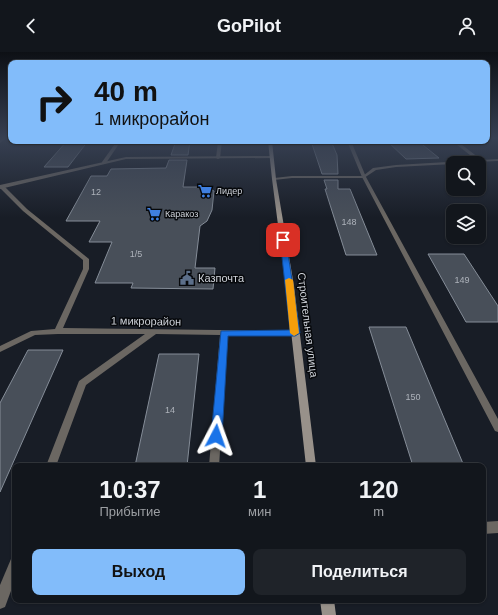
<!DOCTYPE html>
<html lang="ru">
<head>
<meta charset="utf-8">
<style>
  :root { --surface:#12161c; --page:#1f2329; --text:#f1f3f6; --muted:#9c9fa3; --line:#31353b; --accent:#82bcfa }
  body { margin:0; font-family:Arial,sans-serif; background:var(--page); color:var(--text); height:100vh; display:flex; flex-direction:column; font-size:15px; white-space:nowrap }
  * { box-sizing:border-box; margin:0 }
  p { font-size:13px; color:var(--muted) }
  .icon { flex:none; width:22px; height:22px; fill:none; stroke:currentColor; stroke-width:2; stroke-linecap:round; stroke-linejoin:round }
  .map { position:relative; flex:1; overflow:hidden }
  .panel { position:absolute; left:12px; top:411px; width:474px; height:140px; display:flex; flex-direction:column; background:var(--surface); border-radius:8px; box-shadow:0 1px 3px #0004,0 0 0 1px var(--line) }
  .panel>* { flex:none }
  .hud { position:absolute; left:8px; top:8px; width:482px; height:84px; border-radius:8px; box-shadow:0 1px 3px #0004,0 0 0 1px var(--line); background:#82bcfa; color:#111; overflow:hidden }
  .controls { position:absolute; left:446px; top:104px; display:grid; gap:8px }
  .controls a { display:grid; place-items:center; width:40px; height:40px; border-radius:8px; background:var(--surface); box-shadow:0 1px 3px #0004,0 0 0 1px var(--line); font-size:20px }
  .pin { position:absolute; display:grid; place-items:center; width:34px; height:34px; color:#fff; margin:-17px; border-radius:8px; box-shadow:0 2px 6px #0006 }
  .me { position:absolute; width:44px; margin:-22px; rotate:4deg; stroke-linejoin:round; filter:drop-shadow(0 0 3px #0008) }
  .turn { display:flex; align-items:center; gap:14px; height:84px; padding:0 20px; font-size:18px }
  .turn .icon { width:52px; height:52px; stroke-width:2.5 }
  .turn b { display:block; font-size:28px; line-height:34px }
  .eta { display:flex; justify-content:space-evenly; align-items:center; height:68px; text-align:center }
  .eta b { font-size:24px; font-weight:700; line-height:28px }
  .button { display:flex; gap:8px; margin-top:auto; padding:8px 20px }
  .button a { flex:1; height:46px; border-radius:8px; background:var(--accent); color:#111; font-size:16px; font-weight:700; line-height:46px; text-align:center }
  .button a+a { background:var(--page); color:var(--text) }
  header { display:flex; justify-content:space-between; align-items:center; height:52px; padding:0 20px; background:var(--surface); font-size:18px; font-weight:700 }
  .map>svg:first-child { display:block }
</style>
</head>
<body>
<header><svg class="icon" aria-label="back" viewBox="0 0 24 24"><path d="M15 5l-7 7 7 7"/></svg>GoPilot<svg class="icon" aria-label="person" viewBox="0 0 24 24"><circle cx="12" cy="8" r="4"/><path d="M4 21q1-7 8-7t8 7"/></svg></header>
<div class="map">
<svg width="498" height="563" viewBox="0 0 498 563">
  <rect width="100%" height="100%" fill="#181d26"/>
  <g fill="#484f59" stroke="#858d98">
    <path d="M 67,89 L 88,89 L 68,115 L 44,115 Z"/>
    <path d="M 176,89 L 190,89 L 188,103 L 171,103 Z"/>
    <path d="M 311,89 L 331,89 L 337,103 L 338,122 L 322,122 Z"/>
    <path d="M 418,89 L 439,106 L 406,107 L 388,90 Z"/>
    <path d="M 169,108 L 187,108 L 183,135 L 207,135 L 214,139 L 212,158 L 207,169 L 200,174 L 195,216 L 215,216 L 213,237 L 131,236 L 133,231 L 95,231 L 112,190 L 89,190 L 100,169 L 66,169 L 91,124 L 107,124 L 111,117 L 166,116 Z"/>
    <path d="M 324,128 L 338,128 L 338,137 L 350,137 L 377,203 L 346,203 L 325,137 L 327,137 Z"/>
    <path d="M 428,202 L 464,202 L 498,254 L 498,270 L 466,270 Z"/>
    <path d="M 369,275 L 406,275 L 464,414 L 413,414 Z"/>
    <path d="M 28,298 L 63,298 L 0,440 L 0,351 Z"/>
    <path d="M 159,302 L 199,302 L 187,414 L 135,414 Z"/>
  </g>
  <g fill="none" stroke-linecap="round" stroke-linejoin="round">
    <g fill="#6b6762" fill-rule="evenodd">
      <path d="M 1,87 L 5,87 L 0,91 L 0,88 Z"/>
      <path d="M 117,89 L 121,89 L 106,111 L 102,111 L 102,110 Z"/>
      <path d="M 218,89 L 222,89 L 220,106 L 218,107 L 216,106 Z"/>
      <path d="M 347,89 L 351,89 L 366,125 L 498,367 L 498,380 L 495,379 L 362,125 Z"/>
      <path d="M 452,89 L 457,89 L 483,109 L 479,110 Z"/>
      <path d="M 0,134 L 4,134 L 27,157 L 89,207 L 89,217 L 63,276 L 298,279 L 299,281 L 298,283 L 295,284 L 228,283 L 219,414 L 209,414 L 220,283 L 156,282 L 86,333 L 56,414 L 46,414 L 79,329 L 145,282 L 58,282 L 35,283 L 0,300 L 0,294 L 31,279 L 55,277 L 83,217 L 83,208 L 23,159 L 0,136 Z"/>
      <path d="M 15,505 L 15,528 L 5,555 L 0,557 L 0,533 L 11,507 Z"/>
    </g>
    <g fill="#6b6762" fill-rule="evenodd">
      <path d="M 271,104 L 273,104 L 273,106 L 126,107 L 0,137 L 0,133 L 126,105 Z"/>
      <path d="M 498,107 L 498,109 L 453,111 L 453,112 L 396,115 L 376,118 L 364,126 L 292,126 L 274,128 L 272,127 L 274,126 L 292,124 L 363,124 L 373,116 L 396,113 Z"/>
      <path d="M 498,469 L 498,481 L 483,482 L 483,470 Z"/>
    </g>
    <g fill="#98918a" fill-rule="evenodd">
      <path d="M 268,89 L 272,89 L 276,127 L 294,234 L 316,414 L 306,414 L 286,234 L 272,127 Z"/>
      <path d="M 320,548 L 334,548 L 336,563 L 322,563 Z"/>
    </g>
  </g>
  <linearGradient id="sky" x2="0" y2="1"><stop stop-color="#0d1015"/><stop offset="0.52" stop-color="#374052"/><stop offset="1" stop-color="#374052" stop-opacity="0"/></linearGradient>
  <rect width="498" height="166" fill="url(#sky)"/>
  <path fill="#1a73e8" stroke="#114b97" d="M 280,187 L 286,188 L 300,281 L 295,284 L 228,284 L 222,384 L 221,388 L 212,388 L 211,384 L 221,279 L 290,278 Z"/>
  <path fill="#f59e0b" d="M 289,226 L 293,228 L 299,281 L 294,284 L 290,281 L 285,228 Z"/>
  <defs>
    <symbol id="supermarket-bare" viewBox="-9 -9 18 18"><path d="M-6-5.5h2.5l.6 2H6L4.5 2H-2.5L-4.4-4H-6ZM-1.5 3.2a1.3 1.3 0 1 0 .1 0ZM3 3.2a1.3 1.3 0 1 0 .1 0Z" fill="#3f7fe0" stroke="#06080b" stroke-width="2.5" paint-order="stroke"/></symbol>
    <symbol id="civic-bare" viewBox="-9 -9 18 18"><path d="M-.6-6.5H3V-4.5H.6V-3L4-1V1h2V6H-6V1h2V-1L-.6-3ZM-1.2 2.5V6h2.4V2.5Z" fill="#5c6f8a" stroke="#06080b" stroke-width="2.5" paint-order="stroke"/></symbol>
  </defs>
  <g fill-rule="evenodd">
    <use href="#supermarket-bare" x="195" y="129" width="20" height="20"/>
    <use href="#supermarket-bare" x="144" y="152" width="20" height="20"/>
    <use href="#civic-bare" x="177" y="216" width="20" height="20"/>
  </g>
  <g text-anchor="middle" stroke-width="3" stroke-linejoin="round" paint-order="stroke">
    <g font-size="9" fill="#cfd3da" stroke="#06080b" text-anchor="start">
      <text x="216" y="142">Лидер</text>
      <text x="165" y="165">Каракоз</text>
    </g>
    <g font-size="9" fill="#adb2ba">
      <text x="96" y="143">12</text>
      <text x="349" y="173">148</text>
      <text x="136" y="205">1/5</text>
      <text x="462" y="231">149</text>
      <text x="413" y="348">150</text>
      <text x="170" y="361">14</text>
    </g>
    <g font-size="11" fill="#cfd3da" stroke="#06080b" text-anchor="start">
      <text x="198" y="230">Казпочта</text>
    </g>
    <g font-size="11" fill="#cfd3da" stroke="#06080b">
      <text transform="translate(146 269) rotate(1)" y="4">1 микрорайон</text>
      <text transform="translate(308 273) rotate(83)" y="4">Строительная улица</text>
    </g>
  </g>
</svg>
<div class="controls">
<a><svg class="icon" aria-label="search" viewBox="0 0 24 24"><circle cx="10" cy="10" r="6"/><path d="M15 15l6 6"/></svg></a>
<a><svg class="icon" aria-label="layers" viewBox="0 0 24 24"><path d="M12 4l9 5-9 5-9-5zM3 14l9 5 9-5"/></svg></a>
</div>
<div class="pin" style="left:283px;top:188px;background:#d93025"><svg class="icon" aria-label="arrive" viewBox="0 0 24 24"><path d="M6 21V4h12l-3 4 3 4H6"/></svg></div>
<svg class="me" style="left:216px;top:384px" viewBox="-20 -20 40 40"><path d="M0-17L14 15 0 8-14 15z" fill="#1a73e8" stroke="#fff" stroke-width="4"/></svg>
<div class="hud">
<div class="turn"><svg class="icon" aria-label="right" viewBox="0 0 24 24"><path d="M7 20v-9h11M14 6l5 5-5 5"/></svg><div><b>40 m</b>1 микрорайон</div></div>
</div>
<section class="panel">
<div class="eta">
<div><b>10:37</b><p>Прибытие</p></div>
<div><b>1</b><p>мин</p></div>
<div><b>120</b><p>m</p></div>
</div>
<div class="button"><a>Выход</a><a>Поделиться</a></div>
</section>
</div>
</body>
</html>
